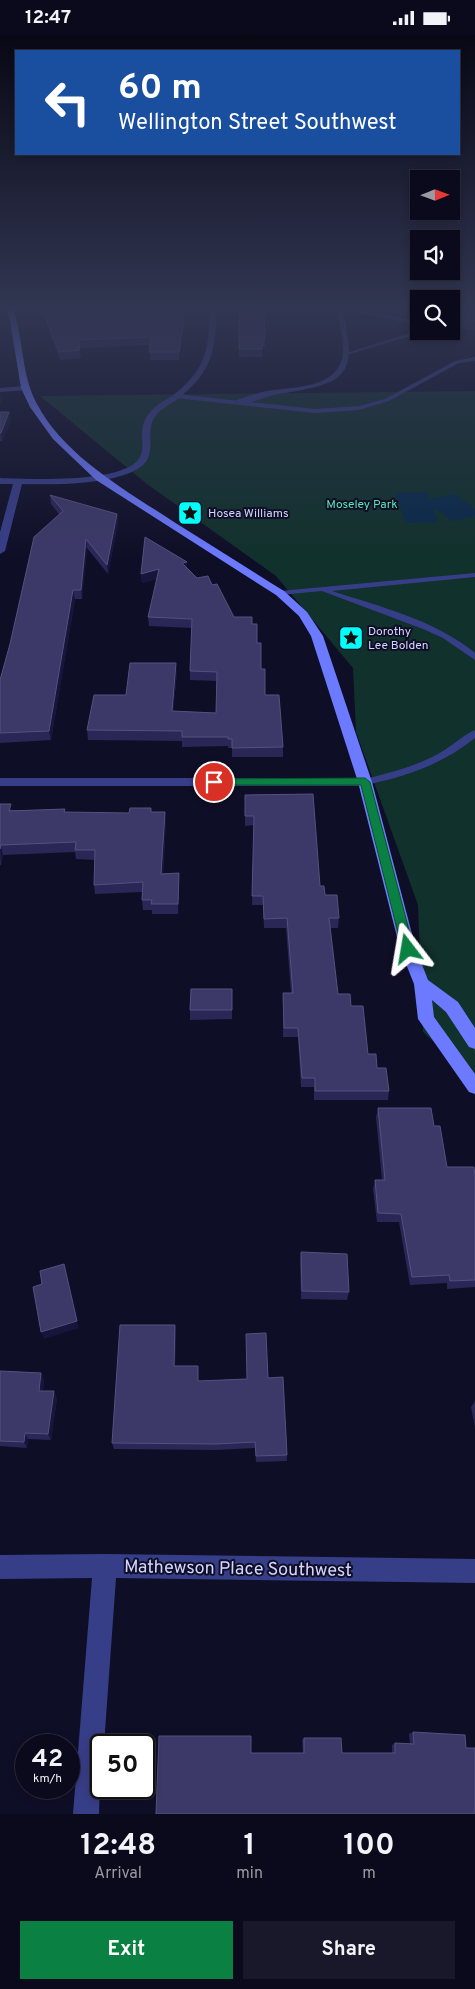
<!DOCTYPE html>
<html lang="en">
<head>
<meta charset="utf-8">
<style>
  :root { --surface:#0b0a1d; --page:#19182a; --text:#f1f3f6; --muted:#9a9aa4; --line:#2b2b3b; --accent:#0b8043 }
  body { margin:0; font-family:Overpass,sans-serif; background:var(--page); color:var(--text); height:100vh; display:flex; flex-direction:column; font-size:19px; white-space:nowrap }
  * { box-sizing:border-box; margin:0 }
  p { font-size:16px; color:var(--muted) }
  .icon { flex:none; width:28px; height:28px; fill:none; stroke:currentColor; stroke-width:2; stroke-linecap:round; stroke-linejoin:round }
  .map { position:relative; height:1779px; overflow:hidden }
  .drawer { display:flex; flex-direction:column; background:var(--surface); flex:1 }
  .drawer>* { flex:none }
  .guide { position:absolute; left:15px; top:15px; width:445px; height:105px; border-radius:0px; box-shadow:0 2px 8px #0003,0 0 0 1px var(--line); background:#1a4fa0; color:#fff; overflow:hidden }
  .needle { width:32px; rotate:89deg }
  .fabs { position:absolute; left:410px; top:135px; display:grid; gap:10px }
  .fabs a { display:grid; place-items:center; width:50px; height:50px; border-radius:0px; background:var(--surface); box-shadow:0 2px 8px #0003,0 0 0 1px var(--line); font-size:25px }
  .speed { position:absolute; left:15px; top:1699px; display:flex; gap:10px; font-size:25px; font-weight:700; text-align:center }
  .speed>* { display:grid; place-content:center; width:65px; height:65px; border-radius:50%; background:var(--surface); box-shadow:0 2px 8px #0003,0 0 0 1px var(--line); line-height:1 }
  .speed small { font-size:12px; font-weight:400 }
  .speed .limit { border:2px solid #111; border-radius:8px; background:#fff; color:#111 }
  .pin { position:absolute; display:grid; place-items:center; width:42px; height:42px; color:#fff; margin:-21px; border:2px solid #fff; border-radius:50%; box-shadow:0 1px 5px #0007 }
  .me { position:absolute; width:55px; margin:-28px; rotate:346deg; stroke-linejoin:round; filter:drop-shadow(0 0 4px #0008) }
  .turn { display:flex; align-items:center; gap:18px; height:105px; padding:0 20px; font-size:22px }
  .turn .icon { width:65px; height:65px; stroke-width:2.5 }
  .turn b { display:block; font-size:35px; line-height:42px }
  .eta { display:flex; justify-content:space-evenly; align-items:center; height:85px; text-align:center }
  .eta b { font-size:30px; font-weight:700; line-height:35px }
  .cta { display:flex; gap:10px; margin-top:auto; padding:10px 20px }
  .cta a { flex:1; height:58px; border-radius:0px; background:var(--accent); color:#fff; font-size:20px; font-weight:700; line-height:58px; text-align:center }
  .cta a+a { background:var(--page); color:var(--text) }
  .status { display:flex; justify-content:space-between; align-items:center; height:35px; padding:0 25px; background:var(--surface); direction:ltr }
  .status svg { height:14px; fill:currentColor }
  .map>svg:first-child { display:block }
</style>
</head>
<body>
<div class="status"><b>12:47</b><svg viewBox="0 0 49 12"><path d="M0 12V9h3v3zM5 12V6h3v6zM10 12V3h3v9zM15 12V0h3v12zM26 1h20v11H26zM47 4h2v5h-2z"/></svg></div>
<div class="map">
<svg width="475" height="1779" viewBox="0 0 475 1779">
  <rect width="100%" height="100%" fill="#0f0e27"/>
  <path fill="#11312c" d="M 475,356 L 475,1044 L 423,997 L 418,870 L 356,697 L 353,633 L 276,541 L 147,449 L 40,361 Z"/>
  <path fill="#0a2a4a" d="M 428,457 L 429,464 L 455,459 L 475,474 L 475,481 L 453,486 L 438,475 L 434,475 L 438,487 L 406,488 L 395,458 Z"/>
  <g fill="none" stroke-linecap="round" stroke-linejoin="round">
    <g fill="#373e88" fill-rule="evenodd">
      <path d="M 338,274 C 365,274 392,280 418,287 L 419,295 L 414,300 L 343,321 L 343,319 L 410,298 L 415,293 L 414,289 Z"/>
      <path d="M 475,322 L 475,326 L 459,328 L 389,366 L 359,375 L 315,378 L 176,363 L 173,361 L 176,359 L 315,374 L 359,371 L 385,364 L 455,326 Z"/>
      <path d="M 475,538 L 475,542 L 332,556 C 381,572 435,585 475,618 L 475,625 L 443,603 L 423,594 L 322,556 L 280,560 L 276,558 L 280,556 Z"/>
      <path d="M 475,695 L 475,703 C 443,729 405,742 365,750 L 360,747 L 362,745 C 387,738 412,733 436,720 C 447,715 466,698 475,695 Z"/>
    </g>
    <g fill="#373e88" fill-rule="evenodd">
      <path d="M 210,274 L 216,274 C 216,313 213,335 181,361 C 174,368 163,372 157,379 C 145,393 154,408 148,423 C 136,451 48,450 22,449 L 5,516 L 0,519 L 0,497 L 13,449 L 0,449 L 0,443 C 26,444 127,449 140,422 C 147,407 135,394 151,376 C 158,368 168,364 176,358 C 207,333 209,312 210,274 Z"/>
      <path d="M 336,274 L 342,274 C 360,343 344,349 278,359 C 266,361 249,370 237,369 L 237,365 C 247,362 257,358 267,356 C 291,352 334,354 342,324 C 346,308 339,290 336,274 Z"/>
      <path d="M 25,351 L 28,351 L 28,355 L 0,357 L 0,353 Z"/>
      <path d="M 0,743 L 365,743 L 372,747 L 365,751 L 0,751 Z"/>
      <path d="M 105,1519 L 475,1524 L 475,1548 L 116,1543 L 104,1710 L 101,1710 L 99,1779 L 73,1779 L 92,1543 L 0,1544 L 0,1520 Z"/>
    </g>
    <path fill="#6b7aff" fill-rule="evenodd" d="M 7,274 L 13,274 C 24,305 21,340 37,369 C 64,421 127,456 174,487 C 211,510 247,533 284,556 L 307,577 L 323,601 L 372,747 L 416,914 L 428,945 L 458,967 L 475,993 L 475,1014 L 469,1012 L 446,977 L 432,965 L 434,982 L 475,1039 L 475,1059 L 469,1057 L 418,984 L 414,949 L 400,914 L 358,747 L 311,601 L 299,581 L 276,560 L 96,445 L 53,404 L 30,372 L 21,353 L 10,286 Z"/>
  </g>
  <g fill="#2a2656">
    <path d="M 41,274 L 186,274 L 179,325 L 150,325 L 150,310 L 79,313 L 81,323 L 60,325 Z"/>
    <path d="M 239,274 L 265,304 L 265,312 L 262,312 L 262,322 L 239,322 Z"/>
    <path d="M 384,274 L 419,274 L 419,282 L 384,276 Z"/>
    <path d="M 451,274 L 475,274 L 475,296 L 451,292 Z"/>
    <path d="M 0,377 L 9,377 L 11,386 L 2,406 L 0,406 Z"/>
    <path d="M 50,460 L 117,479 L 118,488 L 108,539 L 87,513 L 82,564 L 75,564 L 51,705 L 0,708 L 0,645 L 59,479 L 51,469 Z"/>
    <path d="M 187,534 L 197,543 L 212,550 L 234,582 L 252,589 L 257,608 L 265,660 L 283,712 L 283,722 L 232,722 L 232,713 L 228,713 L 228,711 L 182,712 L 182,706 L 88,705 L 87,695 L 126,660 L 177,638 L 173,676 L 216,678 L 217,646 L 190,645 L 190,636 L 192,593 L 149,591 L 148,582 L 157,544 L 142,548 L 141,539 Z"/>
    <path d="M 245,760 L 320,851 L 339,883 L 338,893 L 330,893 L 338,959 L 351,971 L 368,1019 L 377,1033 L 389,1056 L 388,1065 L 314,1065 L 314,1052 L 301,1052 L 298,1002 L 283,1002 L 283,958 L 291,958 L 286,893 L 264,893 L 263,870 L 252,870 L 254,790 L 245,791 Z"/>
    <path d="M 0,769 L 12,775 L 65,777 L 129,778 L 151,773 L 151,777 L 166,787 L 163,839 L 179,848 L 178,879 L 152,879 L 152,875 L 143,875 L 142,865 L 142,857 L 95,859 L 94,850 L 95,825 L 76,824 L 75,817 L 3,820 L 1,830 L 0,830 Z"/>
    <path d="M 232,954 L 232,984 L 190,985 L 190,975 Z"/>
    <path d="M 378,1073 L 434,1091 L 447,1132 L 475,1142 L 475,1252 L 447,1254 L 447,1248 L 410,1250 L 399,1187 L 377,1187 L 373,1154 L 375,1145 L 382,1145 L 376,1082 Z"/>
    <path d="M 301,1217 L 349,1257 L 347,1265 L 301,1264 L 300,1225 Z"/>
    <path d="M 176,1297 L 175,1331 L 198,1338 L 198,1346 L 268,1343 L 287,1420 L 287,1426 L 256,1427 L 255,1413 L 216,1415 L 114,1414 L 112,1408 Z"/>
    <path d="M 0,1336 L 41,1338 L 44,1345 L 43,1356 L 57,1363 L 51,1405 L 28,1404 L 27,1413 L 0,1411 Z"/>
    <path d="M 475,1366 L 475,1392 L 471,1372 Z"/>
    <path d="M 413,1697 L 466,1713 L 475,1779 L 251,1718 L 303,1718 L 302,1705 L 304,1703 L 342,1718 L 392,1718 L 392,1710 L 395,1708 L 410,1709 L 409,1699 Z"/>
  </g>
  <g fill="#17153b">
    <path d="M 185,274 L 186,274 L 179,325 L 179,317 Z"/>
    <path d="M 1,357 L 2,365 L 0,372 L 0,360 Z"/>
    <path d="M 9,377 L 11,386 L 2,406 L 1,398 Z"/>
    <path d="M 117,479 L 118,488 L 108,539 L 107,530 Z"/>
    <path d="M 86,504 L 87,513 L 82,564 L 81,555 Z"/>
    <path d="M 187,527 L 187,536 L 182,528 Z"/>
    <path d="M 159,534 L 160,543 L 142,548 L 141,539 Z"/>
    <path d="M 73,555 L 75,564 L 51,705 L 49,696 Z"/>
    <path d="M 176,628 L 177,638 L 172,685 L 172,676 Z"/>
    <path d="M 165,777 L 166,787 L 162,848 L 161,839 Z"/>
    <path d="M 1,810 L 3,820 L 1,830 L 0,814 Z"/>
    <path d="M 64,1229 L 79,1293 L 44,1304 L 41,1297 Z"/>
    <path d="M 175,1290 L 176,1297 L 175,1338 L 174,1331 Z"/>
    <path d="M 41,1338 L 44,1345 L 42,1363 L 39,1356 Z"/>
    <path d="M 54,1356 L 57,1363 L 51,1405 L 48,1399 Z"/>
    <path d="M 25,1398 L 28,1404 L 27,1413 L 24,1407 Z"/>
  </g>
  <g fill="#3c3968" stroke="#545180">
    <path d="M 42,274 L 185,274 L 179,317 L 149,317 L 151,302 L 78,305 L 80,315 L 59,317 Z"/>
    <path d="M 239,274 L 264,275 L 265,304 L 263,304 L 262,314 L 239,314 Z"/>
    <path d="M 451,274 L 475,274 L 475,286 L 453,282 L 456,279 L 451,278 Z"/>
    <path d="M 0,377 L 9,377 L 1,398 L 0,398 Z"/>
    <path d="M 50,460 L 117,479 L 107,530 L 86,504 L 81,555 L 73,555 L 49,696 L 0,698 L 0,645 L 10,609 L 34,502 L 63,476 Z"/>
    <path d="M 145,502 L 187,527 L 182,528 L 197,543 L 208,541 L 212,550 L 217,549 L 234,582 L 252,582 L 252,589 L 257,589 L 257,608 L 261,608 L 261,634 L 265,634 L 265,660 L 279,660 L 283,712 L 232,713 L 232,704 L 228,704 L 228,702 L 182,702 L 182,696 L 87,695 L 94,660 L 126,660 L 130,628 L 176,628 L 172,676 L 216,678 L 217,637 L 190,636 L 192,584 L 148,582 L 159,534 L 141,539 Z"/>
    <path d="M 313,759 L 320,851 L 324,851 L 325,860 L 337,860 L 339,883 L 329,883 L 338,959 L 350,959 L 351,971 L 363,971 L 368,1019 L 376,1019 L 377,1033 L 386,1033 L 389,1056 L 315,1056 L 315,1043 L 302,1043 L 298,993 L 284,993 L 283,958 L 293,958 L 287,883 L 264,884 L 263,861 L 252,861 L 254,781 L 245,781 L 245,760 Z"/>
    <path d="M 0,769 L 11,769 L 9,776 L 65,774 L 64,777 L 129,778 L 130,773 L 151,773 L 151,777 L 165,777 L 161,839 L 179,838 L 178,869 L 151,869 L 152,865 L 142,865 L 143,847 L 94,850 L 95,815 L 75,815 L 76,807 L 1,810 L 0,814 Z"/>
    <path d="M 191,954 L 232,954 L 232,975 L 190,975 Z"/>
    <path d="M 378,1073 L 431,1073 L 434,1091 L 440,1091 L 447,1132 L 474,1132 L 475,1142 L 475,1245 L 450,1246 L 449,1240 L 412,1242 L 401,1179 L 378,1178 L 375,1145 L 385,1145 Z"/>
    <path d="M 301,1217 L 347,1219 L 349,1257 L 302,1256 Z"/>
    <path d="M 64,1229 L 77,1286 L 41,1297 L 33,1252 L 42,1249 L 40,1236 Z"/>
    <path d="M 120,1290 L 175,1290 L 174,1331 L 198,1331 L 198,1346 L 247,1344 L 246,1299 L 266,1298 L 268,1343 L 283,1342 L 287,1420 L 256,1421 L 255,1407 L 216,1409 L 112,1408 Z"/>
    <path d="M 0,1336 L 41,1338 L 39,1356 L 54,1356 L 48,1399 L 25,1398 L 24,1407 L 0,1406 Z"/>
    <path d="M 413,1697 L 465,1700 L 466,1713 L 475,1713 L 475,1779 L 156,1779 L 159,1701 L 251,1701 L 251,1718 L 304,1718 L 304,1703 L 341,1703 L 342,1718 L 395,1718 L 395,1708 L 414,1709 Z"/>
  </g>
  <linearGradient id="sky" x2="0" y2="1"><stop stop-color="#080815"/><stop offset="0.52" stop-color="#313652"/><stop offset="1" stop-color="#313652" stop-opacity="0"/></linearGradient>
  <rect width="475" height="523" fill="url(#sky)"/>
  <path fill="#0b8043" stroke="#07532c" d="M 365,743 L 370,747 L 414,914 L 408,918 L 402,914 L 361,750 L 214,750 L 209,747 L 214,744 Z"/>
  <defs>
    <symbol id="sight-square" viewBox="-11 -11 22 22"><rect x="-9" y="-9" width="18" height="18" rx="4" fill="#00fff8" stroke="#0f0e27"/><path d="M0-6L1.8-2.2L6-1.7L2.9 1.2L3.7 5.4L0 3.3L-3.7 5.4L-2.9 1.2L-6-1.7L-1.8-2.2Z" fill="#111"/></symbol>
  </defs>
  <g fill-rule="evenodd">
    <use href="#sight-square" x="176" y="464" width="28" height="28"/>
    <use href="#sight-square" x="337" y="589" width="28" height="28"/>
  </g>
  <g text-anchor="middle" stroke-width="4" stroke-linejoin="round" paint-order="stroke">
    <g font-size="12" fill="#5ae5b1" stroke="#0f0e27">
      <text x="362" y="473">Moseley Park</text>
    </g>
    <g font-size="12" fill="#d4d5ff" stroke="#0f0e27" text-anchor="start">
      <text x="208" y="482">Hosea Williams</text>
      <text x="368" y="600">Dorothy<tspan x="368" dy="14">Lee Bolden</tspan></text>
    </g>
    <g font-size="18" fill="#d4d5ff" stroke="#0f0e27">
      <text transform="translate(238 1533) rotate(1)" y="6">Mathewson Place Southwest</text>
    </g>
  </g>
</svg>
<div class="fabs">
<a><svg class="needle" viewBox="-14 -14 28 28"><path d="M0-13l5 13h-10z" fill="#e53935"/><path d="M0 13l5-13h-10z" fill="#9a9aa4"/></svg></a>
<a><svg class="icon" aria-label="sound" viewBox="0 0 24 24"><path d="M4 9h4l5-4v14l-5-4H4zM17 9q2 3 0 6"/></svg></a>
<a><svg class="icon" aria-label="search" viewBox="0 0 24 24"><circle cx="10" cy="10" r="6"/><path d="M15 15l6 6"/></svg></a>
</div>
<div class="speed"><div>42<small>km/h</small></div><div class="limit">50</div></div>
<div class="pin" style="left:214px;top:747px;background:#d93025"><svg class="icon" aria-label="arrive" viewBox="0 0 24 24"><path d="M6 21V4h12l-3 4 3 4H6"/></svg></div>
<svg class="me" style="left:408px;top:914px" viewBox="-20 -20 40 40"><path d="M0-17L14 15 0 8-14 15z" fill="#0b8043" stroke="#fff" stroke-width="4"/></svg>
<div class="guide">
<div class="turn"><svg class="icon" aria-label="left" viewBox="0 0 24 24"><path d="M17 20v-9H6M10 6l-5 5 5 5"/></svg><div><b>60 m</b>Wellington Street Southwest</div></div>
</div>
</div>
<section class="drawer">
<div class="eta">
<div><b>12:48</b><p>Arrival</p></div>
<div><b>1</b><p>min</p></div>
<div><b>100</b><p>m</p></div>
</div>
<div class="cta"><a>Exit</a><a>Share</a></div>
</section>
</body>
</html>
